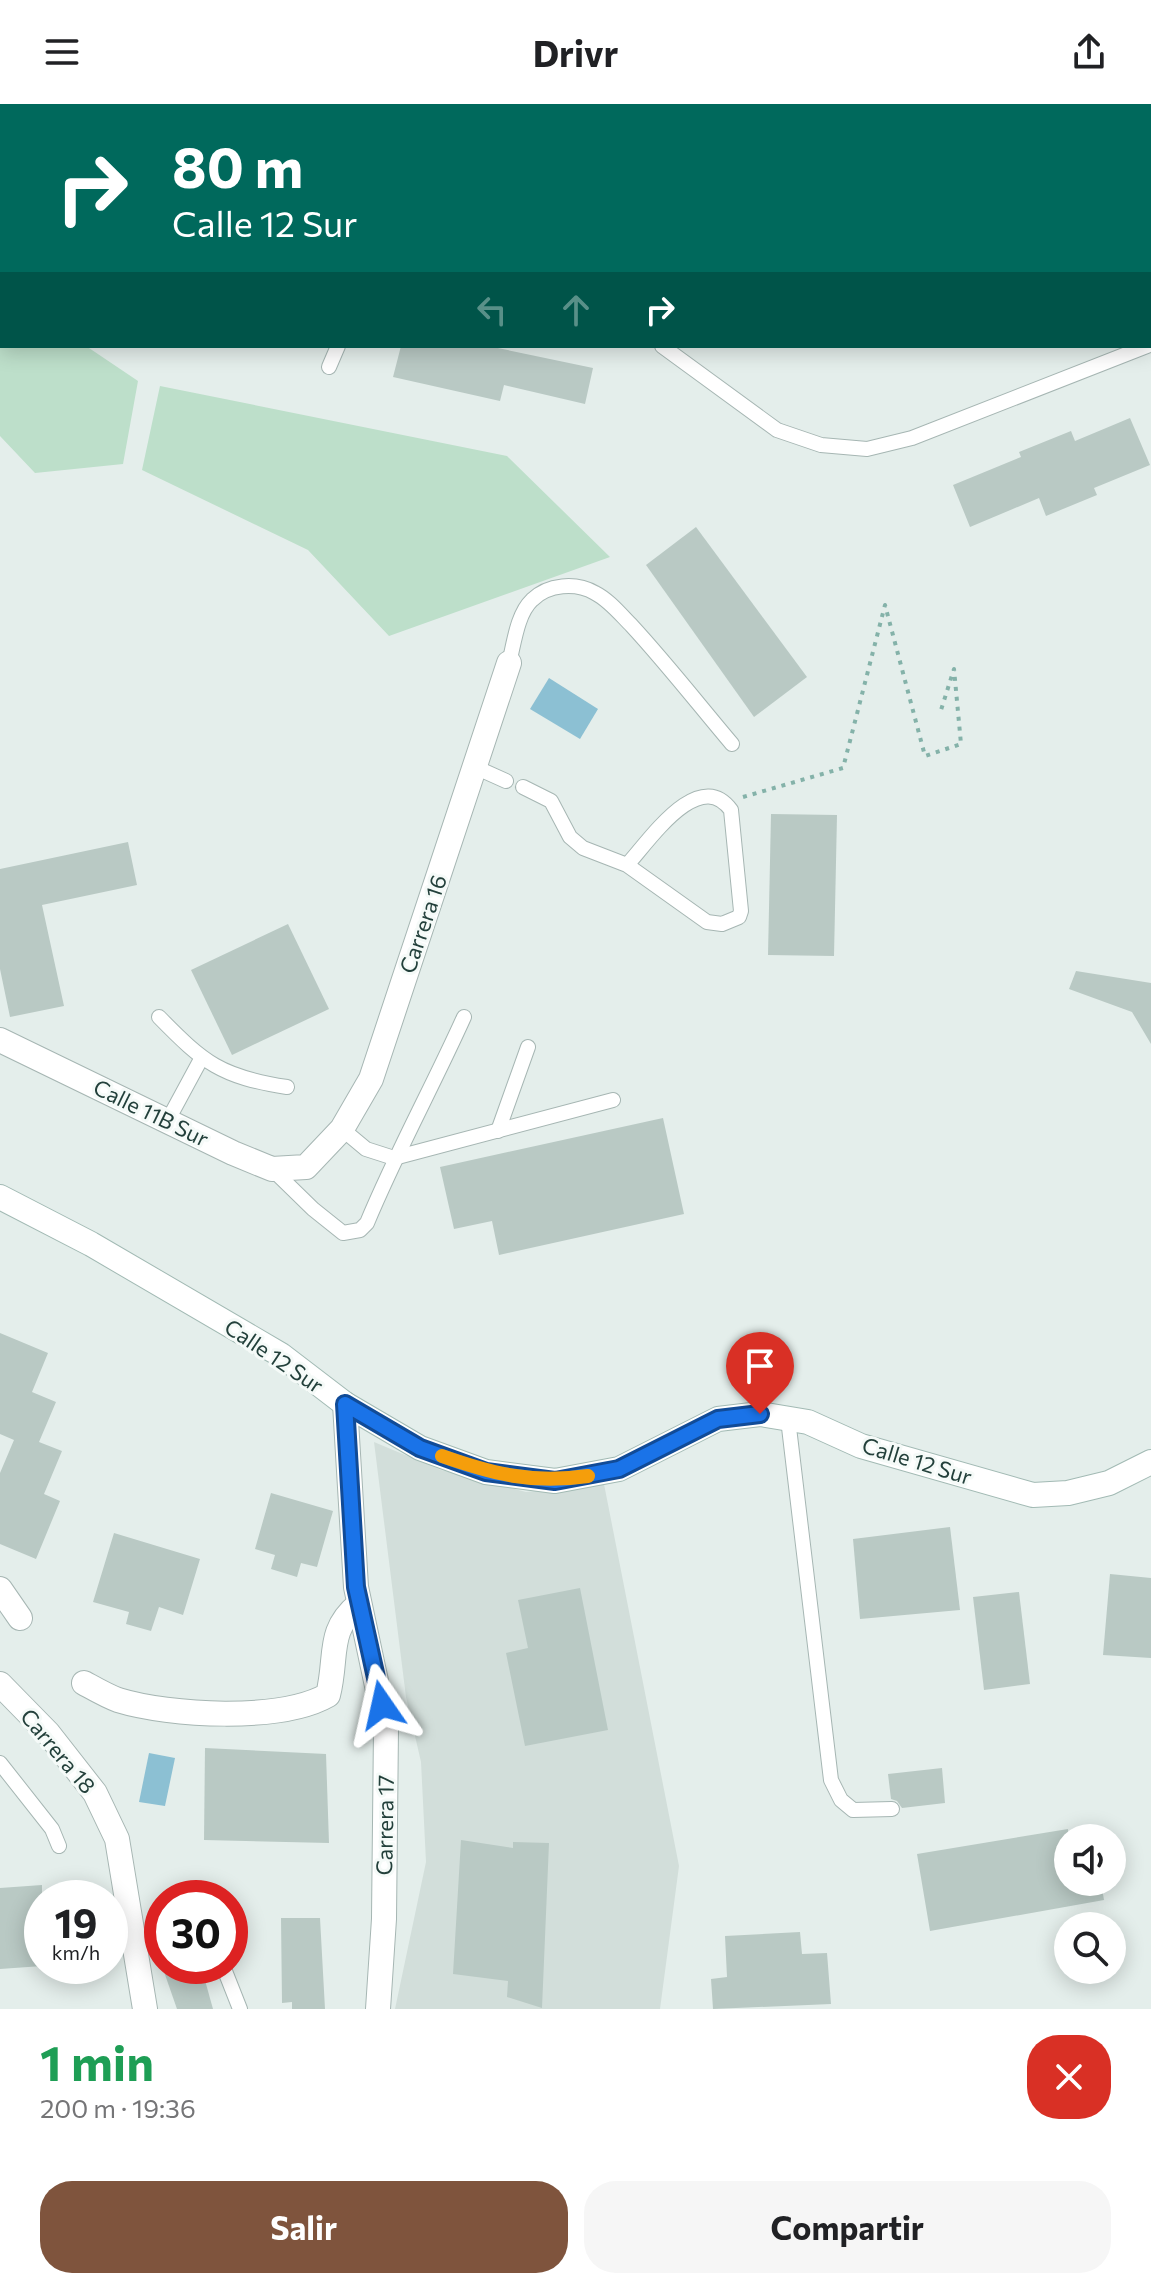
<!DOCTYPE html>
<html lang="es">
<head>
<meta charset="utf-8">
<style>
  :root { --surface:#fff; --page:#f6f6f6; --text:#202124; --muted:#757577; --accent:#7f543d }
  body { margin:0; font-family:Commissioner,sans-serif; background:var(--page); color:var(--text); height:100vh; display:flex; flex-direction:column; font-size:30px; white-space:nowrap }
  * { box-sizing:border-box; margin:0 }
  p { font-size:26px; color:var(--muted) }
  .icon { flex:none; width:44px; height:44px; fill:none; stroke:currentColor; stroke-width:2; stroke-linecap:round; stroke-linejoin:round }
  .map { position:relative; height:1905px; overflow:hidden }
  .sheet { display:flex; flex-direction:column; background:var(--surface); flex:1 }
  .sheet>* { flex:none }
  .guide { position:absolute; left:0px; top:0px; width:1152px; height:244px; box-shadow:0 4px 20px #0003; background:#00695c; color:#fff; overflow:hidden }
  .tools { position:absolute; left:1054px; top:1720px; display:grid; gap:16px }
  .tools a { display:grid; place-items:center; width:72px; height:72px; border-radius:50%; background:var(--surface); box-shadow:0 4px 20px #0003; font-size:40px }
  .speed { position:absolute; left:24px; top:1776px; display:flex; gap:16px; font-size:40px; font-weight:700; text-align:center }
  .speed>* { display:grid; place-content:center; width:104px; height:104px; border-radius:50%; background:var(--surface); box-shadow:0 4px 20px #0003; line-height:1 }
  .speed small { font-size:20px; font-weight:400 }
  .speed .limit { border:12px solid #d22; background:#fff; color:#111 }
  .pin { position:absolute; display:grid; place-items:center; width:68px; height:68px; color:#fff; margin:-82px -34px; border-radius:50% 50% 50% 0; rotate:-45deg; box-shadow:0 0 8px #0007 }
  .pin .icon { rotate:45deg }
  .me { position:absolute; width:88px; margin:-44px; rotate:349deg; stroke-linejoin:round; filter:drop-shadow(0 0 6px #0008) }
  .turn { display:flex; align-items:center; gap:28px; height:168px; padding:0 40px; font-size:36px }
  .turn .icon { width:104px; height:104px; stroke-width:2.5 }
  .turn b { display:block; font-size:56px; line-height:68px }
  .lanes { display:flex; align-items:center; height:76px; padding:0 40px; background:#0003; justify-content:center; gap:40px; direction:ltr }
  .lanes .off { opacity:.35 }
  .round { display:grid; place-items:center; flex:none; width:84px; height:84px; border-radius:32px; background:var(--page) }
  .head { display:flex; align-items:center; justify-content:space-between; height:136px; padding:0 40px }
  h1 { font-size:48px; font-weight:700; line-height:60px; color:#1e9e55 }
  .cta { display:flex; gap:16px; margin-top:auto; padding:16px 40px }
  .cta a { flex:1; height:92px; border-radius:32px; background:var(--accent); color:#fff; font-size:32px; font-weight:700; line-height:92px; text-align:center }
  .cta a+a { background:var(--page); color:var(--text) }
  header { display:flex; justify-content:space-between; align-items:center; height:104px; padding:0 40px; background:var(--surface); font-size:36px; font-weight:700 }
  .map>svg:first-child { display:block }
</style>
</head>
<body>
<header><svg class="icon" aria-label="menu" viewBox="0 0 24 24"><path d="M4 6h16M4 12h16M4 18h16"/></svg>Drivr<svg class="icon" aria-label="share" viewBox="0 0 24 24"><path d="M12 15V3M7 8l5-5 5 5M5 13v7h14v-7"/></svg></header>
<div class="map">
<svg width="1151" height="1905" viewBox="0 0 1151 1905">
  <rect width="100%" height="100%" fill="#e4eeeb"/>
  <path fill="#d2deda" d="M 374,1338 L 441,1366 L 526,1388 L 604,1380 L 679,1762 L 660,1905 L 395,1905 L 426,1758 L 421,1658 L 406,1593 Z"/>
  <g fill="#bddfca">
    <path d="M 0,185 L 2,242 L 86,242 L 138,277 L 123,360 L 35,369 L 0,332 Z"/>
    <path d="M 160,282 L 507,352 L 610,453 L 389,532 L 308,446 L 142,366 Z"/>
  </g>
  <g fill="#8cc0d3">
    <path d="M 549,574 L 598,605 L 580,635 L 530,605 Z"/>
    <path d="M 149,1649 L 175,1654 L 165,1702 L 139,1698 Z"/>
  </g>
  <g fill="#b9c9c4">
    <path d="M 401,242 L 488,242 L 593,264 L 585,300 L 504,281 L 500,297 L 393,273 Z"/>
    <path d="M 1130,314 L 1150,361 L 1094,384 L 1097,391 L 1046,412 L 1039,394 L 970,423 L 953,381 L 1021,353 L 1019,348 L 1071,327 L 1075,337 Z"/>
    <path d="M 696,423 L 807,573 L 754,613 L 646,461 Z"/>
    <path d="M 771,710 L 837,711 L 834,852 L 768,851 Z"/>
    <path d="M 128,738 L 137,781 L 42,801 L 64,902 L 10,913 L 0,865 L 0,765 Z"/>
    <path d="M 288,820 L 329,905 L 232,951 L 191,866 Z"/>
    <path d="M 1076,867 L 1151,879 L 1151,940 L 1132,908 L 1069,885 Z"/>
    <path d="M 663,1014 L 684,1110 L 499,1151 L 492,1117 L 454,1125 L 440,1063 Z"/>
    <path d="M 0,1229 L 48,1249 L 32,1288 L 56,1298 L 39,1338 L 62,1347 L 44,1390 L 60,1397 L 36,1455 L 0,1440 L 0,1369 L 14,1336 L 0,1330 Z"/>
    <path d="M 271,1389 L 333,1407 L 317,1463 L 301,1459 L 297,1473 L 271,1465 L 275,1451 L 255,1445 Z"/>
    <path d="M 950,1423 L 960,1506 L 860,1515 L 853,1435 Z"/>
    <path d="M 114,1429 L 200,1455 L 183,1511 L 159,1503 L 151,1527 L 126,1520 L 129,1508 L 93,1498 Z"/>
    <path d="M 1110,1470 L 1151,1474 L 1151,1554 L 1103,1551 Z"/>
    <path d="M 580,1484 L 608,1626 L 525,1642 L 506,1549 L 528,1544 L 518,1496 Z"/>
    <path d="M 1019,1488 L 1030,1580 L 984,1586 L 973,1493 Z"/>
    <path d="M 205,1644 L 326,1650 L 329,1739 L 204,1736 Z"/>
    <path d="M 942,1664 L 945,1699 L 902,1704 L 897,1697 L 891,1695 L 888,1670 Z"/>
    <path d="M 1068,1725 L 1068,1778 L 1101,1778 L 1104,1796 L 930,1827 L 917,1750 Z"/>
    <path d="M 461,1736 L 513,1744 L 513,1738 L 549,1739 L 542,1904 L 507,1893 L 508,1877 L 453,1870 Z"/>
    <path d="M 42,1781 L 42,1862 L 0,1865 L 0,1784 Z"/>
    <path d="M 281,1814 L 320,1814 L 325,1905 L 292,1905 L 292,1898 L 282,1899 Z"/>
    <path d="M 800,1828 L 802,1850 L 827,1849 L 831,1900 L 713,1905 L 711,1875 L 727,1873 L 725,1832 Z"/>
    <path d="M 162,1862 L 201,1862 L 213,1905 L 177,1905 Z"/>
  </g>
  <g fill="none" stroke-linecap="round" stroke-linejoin="round">
    <defs>
      <g id="service">
        <path d="M 798,0 L 798,2"/>
        <path d="M 436,2 L 436,0"/>
        <path d="M 1150,171 L 1151,173"/>
        <path d="M 662,242 L 777,326 L 821,341 L 867,345 L 912,334 L 1147,242"/>
        <path d="M 329,263 L 338,242"/>
        <path d="M 509,559 C 514,540 517,510 532,496 C 548,480 576,478 595,489 C 609,496 621,511 632,522 C 667,560 699,601 732,640"/>
        <path d="M 475,663 L 506,677"/>
        <path d="M 523,683 L 551,697 L 570,733 L 583,744 L 627,761 L 707,818 L 722,820 L 739,813 L 741,807 L 731,706 C 699,662 649,737 627,761"/>
        <path d="M 159,913 C 204,959 221,973 287,983"/>
        <path d="M 168,1016 L 201,955"/>
        <path d="M 342,1025 L 366,1045 L 394,1054 L 613,996"/>
        <path d="M 498,1027 L 528,943"/>
        <path d="M 272,1065 L 313,1105 L 343,1129 L 360,1126 L 367,1119 C 396,1049 433,982 464,913"/>
        <path d="M 788,1315 L 831,1676 L 841,1696 L 853,1706 L 892,1705"/>
        <path d="M 0,1659 L 52,1725 L 59,1742"/>
        <path d="M 207,1792 L 207,1794"/>
        <path d="M 223,1862 L 240,1905"/>
      </g>
      <g id="minor">
        <path d="M 0,936 L 233,1049 L 272,1065 L 306,1063 L 342,1025 L 371,975 L 509,559"/>
        <path d="M 345,1300 L 356,1483 L 386,1624 L 384,1815 L 378,1905"/>
        <path d="M 0,1485 L 20,1514"/>
        <path d="M 84,1579 C 95,1585 107,1592 118,1596 C 170,1612 281,1618 328,1591 C 338,1552 326,1527 359,1500"/>
        <path d="M 0,1580 L 48,1629 L 95,1689 L 117,1735 L 145,1905"/>
      </g>
      <path id="secondary" d="M 0,1093 L 91,1140 L 281,1251 L 345,1300 L 420,1344 L 486,1368 L 555,1377 L 619,1365 L 718,1315 L 760,1310 L 808,1318 L 861,1342 L 1033,1391 L 1068,1389 L 1109,1379 L 1151,1358"/>
    </defs>
    <use href="#service" stroke="#a6b6b3" stroke-width="16"/>
    <use href="#minor" stroke="#a6b6b3" stroke-width="26"/>
    <use href="#secondary" stroke="#a2bab4" stroke-width="26"/>
    <path stroke="#84b2a9" stroke-width="4" stroke-dasharray="4 6" stroke-linecap="butt" d="M 743,693 L 843,664 L 885,501 L 925,652 L 961,640 L 954,565 L 941,606"/>
    <use href="#service" stroke="#fff" stroke-width="14"/>
    <use href="#minor" stroke="#fff" stroke-width="24"/>
    <use href="#secondary" stroke="#fff" stroke-width="24"/>
  </g>
  <g fill="none" stroke-linecap="round" stroke-linejoin="round">
    <defs>
      <path id="route" d="M 382,1601 L 356,1483 L 345,1300 L 420,1344 L 486,1368 L 555,1377 L 619,1365 L 718,1315 L 760,1310"/>
    </defs>
    <use href="#route" stroke="#114b97" stroke-width="20"/>
    <use href="#route" stroke="#1a73e8" stroke-width="14"/>
    <path stroke="#f59e0b" stroke-width="14" d="M 442,1352 C 493,1370 532,1380 588,1372"/>
  </g>
  <g text-anchor="middle" stroke-width="6" stroke-linejoin="round" paint-order="stroke">
    <g font-size="22" fill="#23403b" stroke="#f5faf8">
      <text transform="translate(423 820) rotate(-71)" y="8">Carrera 16</text>
      <text transform="translate(151 1009) rotate(26)" y="8">Calle 11B Sur</text>
      <text transform="translate(274 1252) rotate(34)" y="8">Calle 12 Sur</text>
      <text transform="translate(917 1357) rotate(17)" y="8">Calle 12 Sur</text>
      <text transform="translate(58 1647) rotate(50)" y="8">Carrera 18</text>
      <text transform="translate(385 1721) rotate(-89)" y="8">Carrera 17</text>
    </g>
  </g>
</svg>
<div class="tools">
<a><svg class="icon" aria-label="sound" viewBox="0 0 24 24"><path d="M4 9h4l5-4v14l-5-4H4zM17 9q2 3 0 6"/></svg></a>
<a><svg class="icon" aria-label="search" viewBox="0 0 24 24"><circle cx="10" cy="10" r="6"/><path d="M15 15l6 6"/></svg></a>
</div>
<div class="speed"><div>19<small>km/h</small></div><div class="limit">30</div></div>
<div class="pin" style="left:760px;top:1310px;background:#d93025"><svg class="icon" aria-label="arrive" viewBox="0 0 24 24"><path d="M6 21V4h12l-3 4 3 4H6"/></svg></div>
<svg class="me" style="left:382px;top:1601px" viewBox="-20 -20 40 40"><path d="M0-17L14 15 0 8-14 15z" fill="#1a73e8" stroke="#fff" stroke-width="4"/></svg>
<div class="guide">
<div class="turn"><svg class="icon" aria-label="right" viewBox="0 0 24 24"><path d="M7 20v-9h11M14 6l5 5-5 5"/></svg><div><b>80 m</b>Calle 12 Sur</div></div>
<div class="lanes"><svg class="icon off" aria-label="left" viewBox="0 0 24 24"><path d="M17 20v-9H6M10 6l-5 5 5 5"/></svg><svg class="icon off" aria-label="ahead" viewBox="0 0 24 24"><path d="M12 20V5M6 11l6-6 6 6"/></svg><svg class="icon" aria-label="right" viewBox="0 0 24 24"><path d="M7 20v-9h11M14 6l5 5-5 5"/></svg></div>
</div>
</div>
<section class="sheet">
<div class="head"><div><h1>1 min</h1><p>200 m · 19:36</p></div><a class="round" style="background:#d93025;color:#fff"><svg class="icon" aria-label="close" viewBox="0 0 24 24"><path d="M6 6l12 12M18 6L6 18"/></svg></a></div>
<div class="cta"><a>Salir</a><a>Compartir</a></div>
</section>
</body>
</html>
